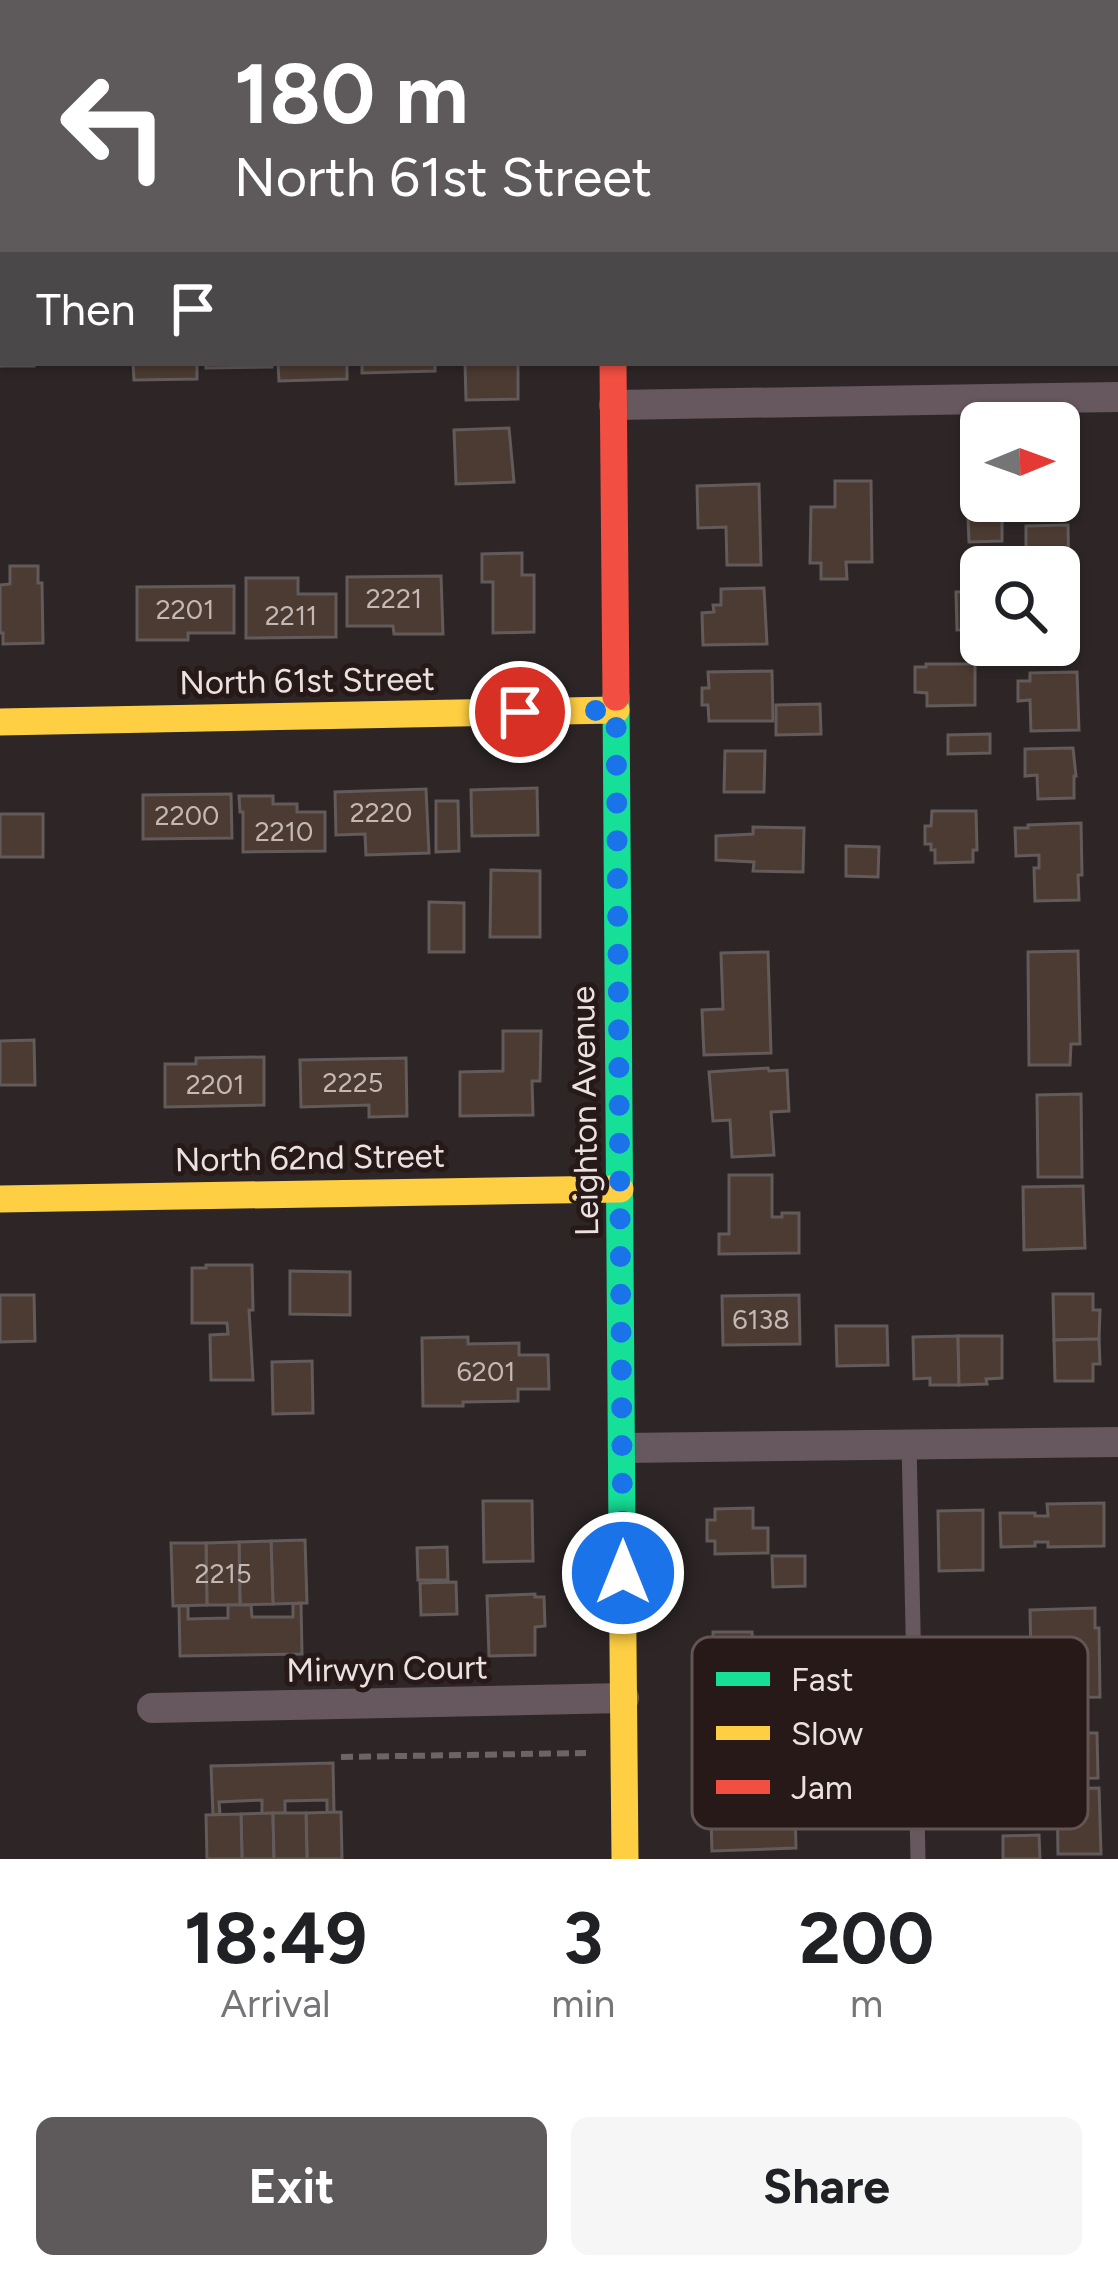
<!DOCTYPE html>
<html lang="en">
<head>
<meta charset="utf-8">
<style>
  :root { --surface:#fff; --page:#f6f6f6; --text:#202124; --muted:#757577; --accent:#5e5a5c }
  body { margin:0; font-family:Figtree,sans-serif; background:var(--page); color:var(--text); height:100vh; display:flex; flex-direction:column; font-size:45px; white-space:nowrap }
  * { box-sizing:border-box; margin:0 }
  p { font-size:39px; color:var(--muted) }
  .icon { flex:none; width:66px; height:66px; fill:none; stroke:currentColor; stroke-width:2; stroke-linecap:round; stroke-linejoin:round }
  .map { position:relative; height:1859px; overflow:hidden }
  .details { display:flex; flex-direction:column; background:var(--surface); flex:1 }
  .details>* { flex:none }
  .top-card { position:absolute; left:0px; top:0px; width:1119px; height:366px; box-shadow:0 3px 9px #0004; background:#5e5a5c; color:#fff; overflow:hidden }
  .needle { width:78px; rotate:89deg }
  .fabs { position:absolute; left:960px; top:402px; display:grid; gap:24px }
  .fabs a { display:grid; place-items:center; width:120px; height:120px; border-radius:18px; background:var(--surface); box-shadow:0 3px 9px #0004; font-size:60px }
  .pin { position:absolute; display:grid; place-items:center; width:102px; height:102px; color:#fff; margin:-51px; border:6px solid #fff; border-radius:50%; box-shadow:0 3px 12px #0007 }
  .me { position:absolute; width:132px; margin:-66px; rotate:0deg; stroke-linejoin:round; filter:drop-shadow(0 0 9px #0008) }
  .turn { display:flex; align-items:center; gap:42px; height:252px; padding:0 36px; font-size:54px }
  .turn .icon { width:156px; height:156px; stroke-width:2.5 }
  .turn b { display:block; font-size:84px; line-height:102px }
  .then { display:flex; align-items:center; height:114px; padding:0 36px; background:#0003; gap:24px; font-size:45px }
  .eta { display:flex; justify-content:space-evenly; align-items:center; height:204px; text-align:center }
  .eta b { font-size:72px; font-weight:700; line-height:84px }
  .cta { display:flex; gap:24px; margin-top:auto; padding:24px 36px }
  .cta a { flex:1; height:138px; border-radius:18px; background:var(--accent); color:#fff; font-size:48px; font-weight:700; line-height:138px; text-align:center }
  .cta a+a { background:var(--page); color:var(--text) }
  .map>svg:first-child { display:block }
</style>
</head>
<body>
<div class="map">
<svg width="1118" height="1859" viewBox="0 0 1118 1859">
  <rect width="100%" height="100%" fill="#2e2626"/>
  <g fill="#4b3b32" stroke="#625b5a" stroke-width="3">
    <path d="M 1064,0 L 1118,0 L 1118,55 L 1116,3 L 1064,3 Z"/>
    <rect x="0" y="118" width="3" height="50"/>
    <path d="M 0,320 L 3,320 L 3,363 L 34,363 L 34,366 L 0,366 Z"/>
    <path d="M 133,363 L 197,363 L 197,379 L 134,380 Z"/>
    <path d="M 206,363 L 272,363 L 272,367 L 206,368 Z"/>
    <path d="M 278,363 L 347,363 L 347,379 L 279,381 Z"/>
    <path d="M 362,363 L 435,363 L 435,371 L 362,373 Z"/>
    <path d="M 465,363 L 518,363 L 518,399 L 466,400 Z"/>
    <path d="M 509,428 L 514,482 L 456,484 L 454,430 Z"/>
    <path d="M 1059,465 L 1067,465 L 1068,509 L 1009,510 L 1009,501 L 1059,501 Z"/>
    <path d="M 968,479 L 981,479 L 981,501 L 992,501 L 992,510 L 969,511 Z"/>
    <path d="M 835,481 L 871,481 L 872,562 L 846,562 L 847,579 L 821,579 L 821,563 L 810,563 L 811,507 L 835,507 Z"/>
    <path d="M 759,484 L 761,565 L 727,565 L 726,527 L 698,528 L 697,486 Z"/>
    <path d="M 1002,517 L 1002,541 L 969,542 L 968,518 Z"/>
    <path d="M 1068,525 L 1069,586 L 1059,586 L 1059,567 L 1026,567 L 1026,526 Z"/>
    <path d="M 522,553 L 522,575 L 534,575 L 534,632 L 493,633 L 493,582 L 482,582 L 482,554 Z"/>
    <path d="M 10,566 L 38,566 L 38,583 L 42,583 L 43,643 L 3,644 L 3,633 L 0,633 L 0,585 L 10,584 Z"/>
    <path d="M 441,576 L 443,634 L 394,634 L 393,626 L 347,626 L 347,577 Z"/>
    <path d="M 246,578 L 298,578 L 298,594 L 336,594 L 336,637 L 246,638 Z"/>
    <path d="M 234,586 L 234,633 L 188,633 L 188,640 L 137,640 L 137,587 Z"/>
    <path d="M 764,588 L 767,644 L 703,645 L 702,613 L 714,612 L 713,605 L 721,605 L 721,589 Z"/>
    <path d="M 981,591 L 981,629 L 957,630 L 956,592 Z"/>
    <path d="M 1074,602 L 1076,653 L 1033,655 L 1032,645 L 1059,645 L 1059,603 Z"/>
    <path d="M 926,664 L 975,664 L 975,705 L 927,706 L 927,693 L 915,692 L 915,667 L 926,667 Z"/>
    <path d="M 772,671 L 773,721 L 709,721 L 708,705 L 702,705 L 702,688 L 709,688 L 708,672 Z"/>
    <path d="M 1077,672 L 1079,730 L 1031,731 L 1030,700 L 1018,701 L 1018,681 L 1030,681 L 1030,673 Z"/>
    <path d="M 820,704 L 821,734 L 776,735 L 776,705 Z"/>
    <path d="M 990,734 L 990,753 L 948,754 L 948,735 Z"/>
    <path d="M 1073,748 L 1076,776 L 1074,776 L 1074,798 L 1038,799 L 1037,775 L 1025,776 L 1025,749 Z"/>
    <path d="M 725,751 L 765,751 L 764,792 L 724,792 Z"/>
    <path d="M 537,788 L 538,835 L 472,836 L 471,790 Z"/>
    <path d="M 426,789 L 429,853 L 366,855 L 365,834 L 336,835 L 335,792 Z"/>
    <path d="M 231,794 L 232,838 L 143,839 L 143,795 Z"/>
    <path d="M 239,796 L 273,796 L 273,804 L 297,804 L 297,812 L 325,812 L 325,851 L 243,852 L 243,812 L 240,812 Z"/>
    <path d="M 436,801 L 458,801 L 459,851 L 436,852 Z"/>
    <path d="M 932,811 L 976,811 L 977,850 L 973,850 L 973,862 L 935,863 L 935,850 L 931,850 L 931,844 L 925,844 L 925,826 L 931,826 Z"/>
    <rect x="0" y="814" width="43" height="43"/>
    <path d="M 1081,823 L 1082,875 L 1078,875 L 1079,900 L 1035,901 L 1034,868 L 1039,868 L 1039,855 L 1016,856 L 1015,828 L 1028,828 L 1028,825 Z"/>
    <path d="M 753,827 L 804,828 L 803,872 L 753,871 L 754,862 L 716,860 L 716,836 L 753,834 Z"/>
    <path d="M 846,846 L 879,847 L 878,877 L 846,876 Z"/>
    <path d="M 491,870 L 540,871 L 540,937 L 490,937 Z"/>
    <path d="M 429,902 L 464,903 L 464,952 L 429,952 Z"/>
    <path d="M 1078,951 L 1080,1044 L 1071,1044 L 1070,1065 L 1029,1065 L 1028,952 Z"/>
    <path d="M 768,952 L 771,1053 L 704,1055 L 702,1010 L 723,1009 L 721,953 Z"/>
    <path d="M 503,1031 L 541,1031 L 540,1081 L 532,1081 L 533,1115 L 460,1116 L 460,1072 L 503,1071 Z"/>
    <path d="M 34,1040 L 35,1085 L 0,1085 L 0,1041 Z"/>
    <path d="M 264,1057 L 264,1105 L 165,1107 L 165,1064 L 196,1064 L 196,1058 Z"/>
    <path d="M 406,1058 L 407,1116 L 369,1117 L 369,1105 L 301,1107 L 300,1060 Z"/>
    <path d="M 768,1068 L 769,1071 L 787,1070 L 789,1111 L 771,1112 L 774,1155 L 732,1157 L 730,1120 L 713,1121 L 709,1072 Z"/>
    <path d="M 1081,1094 L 1082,1177 L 1038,1177 L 1037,1095 Z"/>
    <path d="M 729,1175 L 772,1175 L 772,1217 L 782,1217 L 782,1213 L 799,1213 L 799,1253 L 719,1254 L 719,1234 L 729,1234 Z"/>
    <path d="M 1083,1186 L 1085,1248 L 1024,1250 L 1023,1187 Z"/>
    <path d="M 206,1265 L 252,1265 L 253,1310 L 249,1310 L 253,1380 L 211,1380 L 210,1335 L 228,1334 L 227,1323 L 192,1323 L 192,1268 L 206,1268 Z"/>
    <path d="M 290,1271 L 350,1272 L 350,1315 L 290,1314 Z"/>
    <path d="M 1053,1294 L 1093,1294 L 1093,1310 L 1100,1310 L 1099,1339 L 1054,1340 Z"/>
    <path d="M 0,1295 L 34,1295 L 35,1341 L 0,1342 Z"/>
    <path d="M 799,1295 L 800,1344 L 723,1345 L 722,1296 Z"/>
    <path d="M 836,1326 L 887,1326 L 888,1365 L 837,1366 Z"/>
    <path d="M 958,1336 L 959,1385 L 930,1385 L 930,1378 L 914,1379 L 913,1337 Z"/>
    <path d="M 958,1336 L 1002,1336 L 1002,1378 L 986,1379 L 987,1384 L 959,1385 Z"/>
    <path d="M 468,1337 L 468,1344 L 519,1343 L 519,1355 L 548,1355 L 549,1389 L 518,1389 L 518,1401 L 463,1402 L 463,1406 L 423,1406 L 422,1338 Z"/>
    <path d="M 1099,1339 L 1100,1364 L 1093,1364 L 1093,1381 L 1055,1381 L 1054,1340 Z"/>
    <path d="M 312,1361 L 313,1413 L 273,1414 L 272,1362 Z"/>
    <path d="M 483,1501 L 532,1501 L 533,1561 L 484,1562 Z"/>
    <path d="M 1104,1503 L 1104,1546 L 1048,1547 L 1048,1542 L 1035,1542 L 1035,1546 L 1001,1547 L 1000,1513 L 1035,1513 L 1035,1516 L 1048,1516 L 1047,1504 Z"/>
    <path d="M 753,1508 L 753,1528 L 768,1528 L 768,1553 L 715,1554 L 715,1541 L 707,1541 L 707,1520 L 715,1520 L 715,1509 Z"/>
    <path d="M 983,1510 L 983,1570 L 939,1571 L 938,1511 Z"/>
    <path d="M 305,1540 L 307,1603 L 273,1604 L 271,1541 Z"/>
    <path d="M 271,1541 L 273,1604 L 240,1605 L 239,1542 Z"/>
    <path d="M 239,1542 L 240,1605 L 207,1605 L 206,1543 Z"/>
    <path d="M 171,1543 L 206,1543 L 207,1605 L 173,1606 Z"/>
    <path d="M 447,1547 L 448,1580 L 418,1580 L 417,1548 Z"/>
    <path d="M 772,1556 L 805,1556 L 805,1586 L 773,1587 Z"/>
    <path d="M 456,1582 L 457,1614 L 421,1615 L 420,1583 Z"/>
    <path d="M 535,1594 L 535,1597 L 544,1597 L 545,1626 L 535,1627 L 535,1655 L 489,1656 L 487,1596 Z"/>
    <path d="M 301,1603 L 302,1654 L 180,1656 L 179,1606 L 188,1606 L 188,1619 L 228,1618 L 228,1605 L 251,1605 L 252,1617 L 293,1617 L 293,1604 Z"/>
    <path d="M 1095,1608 L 1095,1628 L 1099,1628 L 1100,1697 L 1057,1698 L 1056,1656 L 1031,1656 L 1030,1610 Z"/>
    <path d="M 713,1632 L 752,1632 L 753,1652 L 766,1651 L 766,1676 L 715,1676 L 715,1666 L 705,1666 L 705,1645 L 713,1645 Z"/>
    <path d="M 1050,1733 L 1097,1733 L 1098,1778 L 1051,1779 Z"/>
    <path d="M 333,1763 L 334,1812 L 327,1813 L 327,1800 L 285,1801 L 285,1813 L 262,1814 L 262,1800 L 219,1802 L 220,1814 L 213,1815 L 211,1766 Z"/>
    <path d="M 1099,1788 L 1101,1854 L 1058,1854 L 1057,1789 Z"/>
    <path d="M 749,1789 L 750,1807 L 795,1806 L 796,1848 L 712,1851 L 710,1790 Z"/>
    <path d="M 341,1812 L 342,1859 L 307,1859 L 306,1813 Z"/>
    <path d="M 273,1813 L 274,1859 L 242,1859 L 241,1814 Z"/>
    <path d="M 273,1813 L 306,1813 L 307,1859 L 274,1859 Z"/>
    <path d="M 241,1814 L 242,1859 L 207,1859 L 206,1815 Z"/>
    <path d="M 1039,1835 L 1040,1859 L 1003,1859 L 1003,1836 Z"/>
  </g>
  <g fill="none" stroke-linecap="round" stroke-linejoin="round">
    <g stroke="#6f6367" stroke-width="6" stroke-dasharray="12 6" stroke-linecap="butt">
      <path d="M 1056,0 L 1056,3"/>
      <path d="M 864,3 L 866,0"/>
      <path d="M 1116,203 L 1118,203"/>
      <path d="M 873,363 L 873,365"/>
      <path d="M 341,1757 L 586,1753"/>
    </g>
    <path stroke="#67575e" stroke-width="15" d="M 909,1443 L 918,1859"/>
    <g stroke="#67575e" stroke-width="30">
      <path d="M 0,242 L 3,242"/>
      <path d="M 614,405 L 1118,397"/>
      <path d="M 623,1448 L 1118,1442"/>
      <path d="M 152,1708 L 624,1698"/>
    </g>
    <g stroke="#16e098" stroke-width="27">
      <path d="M 610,0 L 610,3"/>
      <path d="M 616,697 L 622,1538"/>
    </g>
    <g stroke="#ffcf43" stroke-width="27">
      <path d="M 0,722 L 616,710"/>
      <path d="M 0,1199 L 620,1189"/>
      <path d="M 622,1538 L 625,1859"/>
    </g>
    <path stroke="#f24e42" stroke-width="27" d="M 613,363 L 616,697"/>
  </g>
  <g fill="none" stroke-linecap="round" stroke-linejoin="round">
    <path stroke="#1a73e8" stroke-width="21" stroke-dasharray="0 37.8" d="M 520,712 L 616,710 L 623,1573"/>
  </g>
  <g text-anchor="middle" stroke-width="10" stroke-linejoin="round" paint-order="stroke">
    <g font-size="27" fill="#c4b8b5">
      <text x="394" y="608">2221</text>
      <text x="185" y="619">2201</text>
      <text x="291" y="625">2211</text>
      <text x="381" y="822">2220</text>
      <text x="187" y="825">2200</text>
      <text x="284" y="841">2210</text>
      <text x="353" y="1092">2225</text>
      <text x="215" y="1094">2201</text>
      <text x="761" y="1329">6138</text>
      <text x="486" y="1381">6201</text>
      <text x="223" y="1583">2215</text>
    </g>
    <g font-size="33" fill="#ece1e1" stroke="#271918">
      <text transform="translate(307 680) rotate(-1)" y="12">North 61st Street</text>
      <text transform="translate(584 1111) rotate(-91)" y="12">Leighton Avenue</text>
      <text transform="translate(310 1157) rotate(-1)" y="12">North 62nd Street</text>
      <text transform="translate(387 1668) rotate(-1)" y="12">Mirwyn Court</text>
    </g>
  </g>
  <rect x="692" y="1637" width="396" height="192" rx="18" fill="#271918" stroke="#625554" stroke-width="3"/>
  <rect x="716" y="1672" width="54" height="14" fill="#16e098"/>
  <rect x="716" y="1726" width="54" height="14" fill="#ffcf43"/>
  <rect x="716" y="1780" width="54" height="14" fill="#f24e42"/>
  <g font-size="33" fill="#ece1e1">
    <text x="791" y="1691">Fast</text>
    <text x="791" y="1745">Slow</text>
    <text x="791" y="1799">Jam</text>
  </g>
</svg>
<div class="fabs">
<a><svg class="needle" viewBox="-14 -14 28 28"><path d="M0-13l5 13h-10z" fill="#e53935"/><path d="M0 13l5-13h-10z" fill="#757577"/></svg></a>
<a><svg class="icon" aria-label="search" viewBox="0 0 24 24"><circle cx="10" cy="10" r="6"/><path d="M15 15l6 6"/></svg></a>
</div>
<div class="pin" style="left:520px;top:712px;background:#d93025"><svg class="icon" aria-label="arrive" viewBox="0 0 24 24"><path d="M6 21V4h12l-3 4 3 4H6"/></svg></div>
<svg class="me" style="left:623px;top:1573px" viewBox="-20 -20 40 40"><circle r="17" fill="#1a73e8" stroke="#fff" stroke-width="3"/><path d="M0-11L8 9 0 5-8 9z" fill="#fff"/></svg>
<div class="top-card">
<div class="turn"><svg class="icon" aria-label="left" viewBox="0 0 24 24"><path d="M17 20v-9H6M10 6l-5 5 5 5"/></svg><div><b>180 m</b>North 61st Street</div></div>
<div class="then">Then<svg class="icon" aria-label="arrive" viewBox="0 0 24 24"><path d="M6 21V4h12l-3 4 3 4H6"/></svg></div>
</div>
</div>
<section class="details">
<div class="eta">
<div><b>18:49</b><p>Arrival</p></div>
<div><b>3</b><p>min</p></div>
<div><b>200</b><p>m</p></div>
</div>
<div class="cta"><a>Exit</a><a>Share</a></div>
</section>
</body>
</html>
